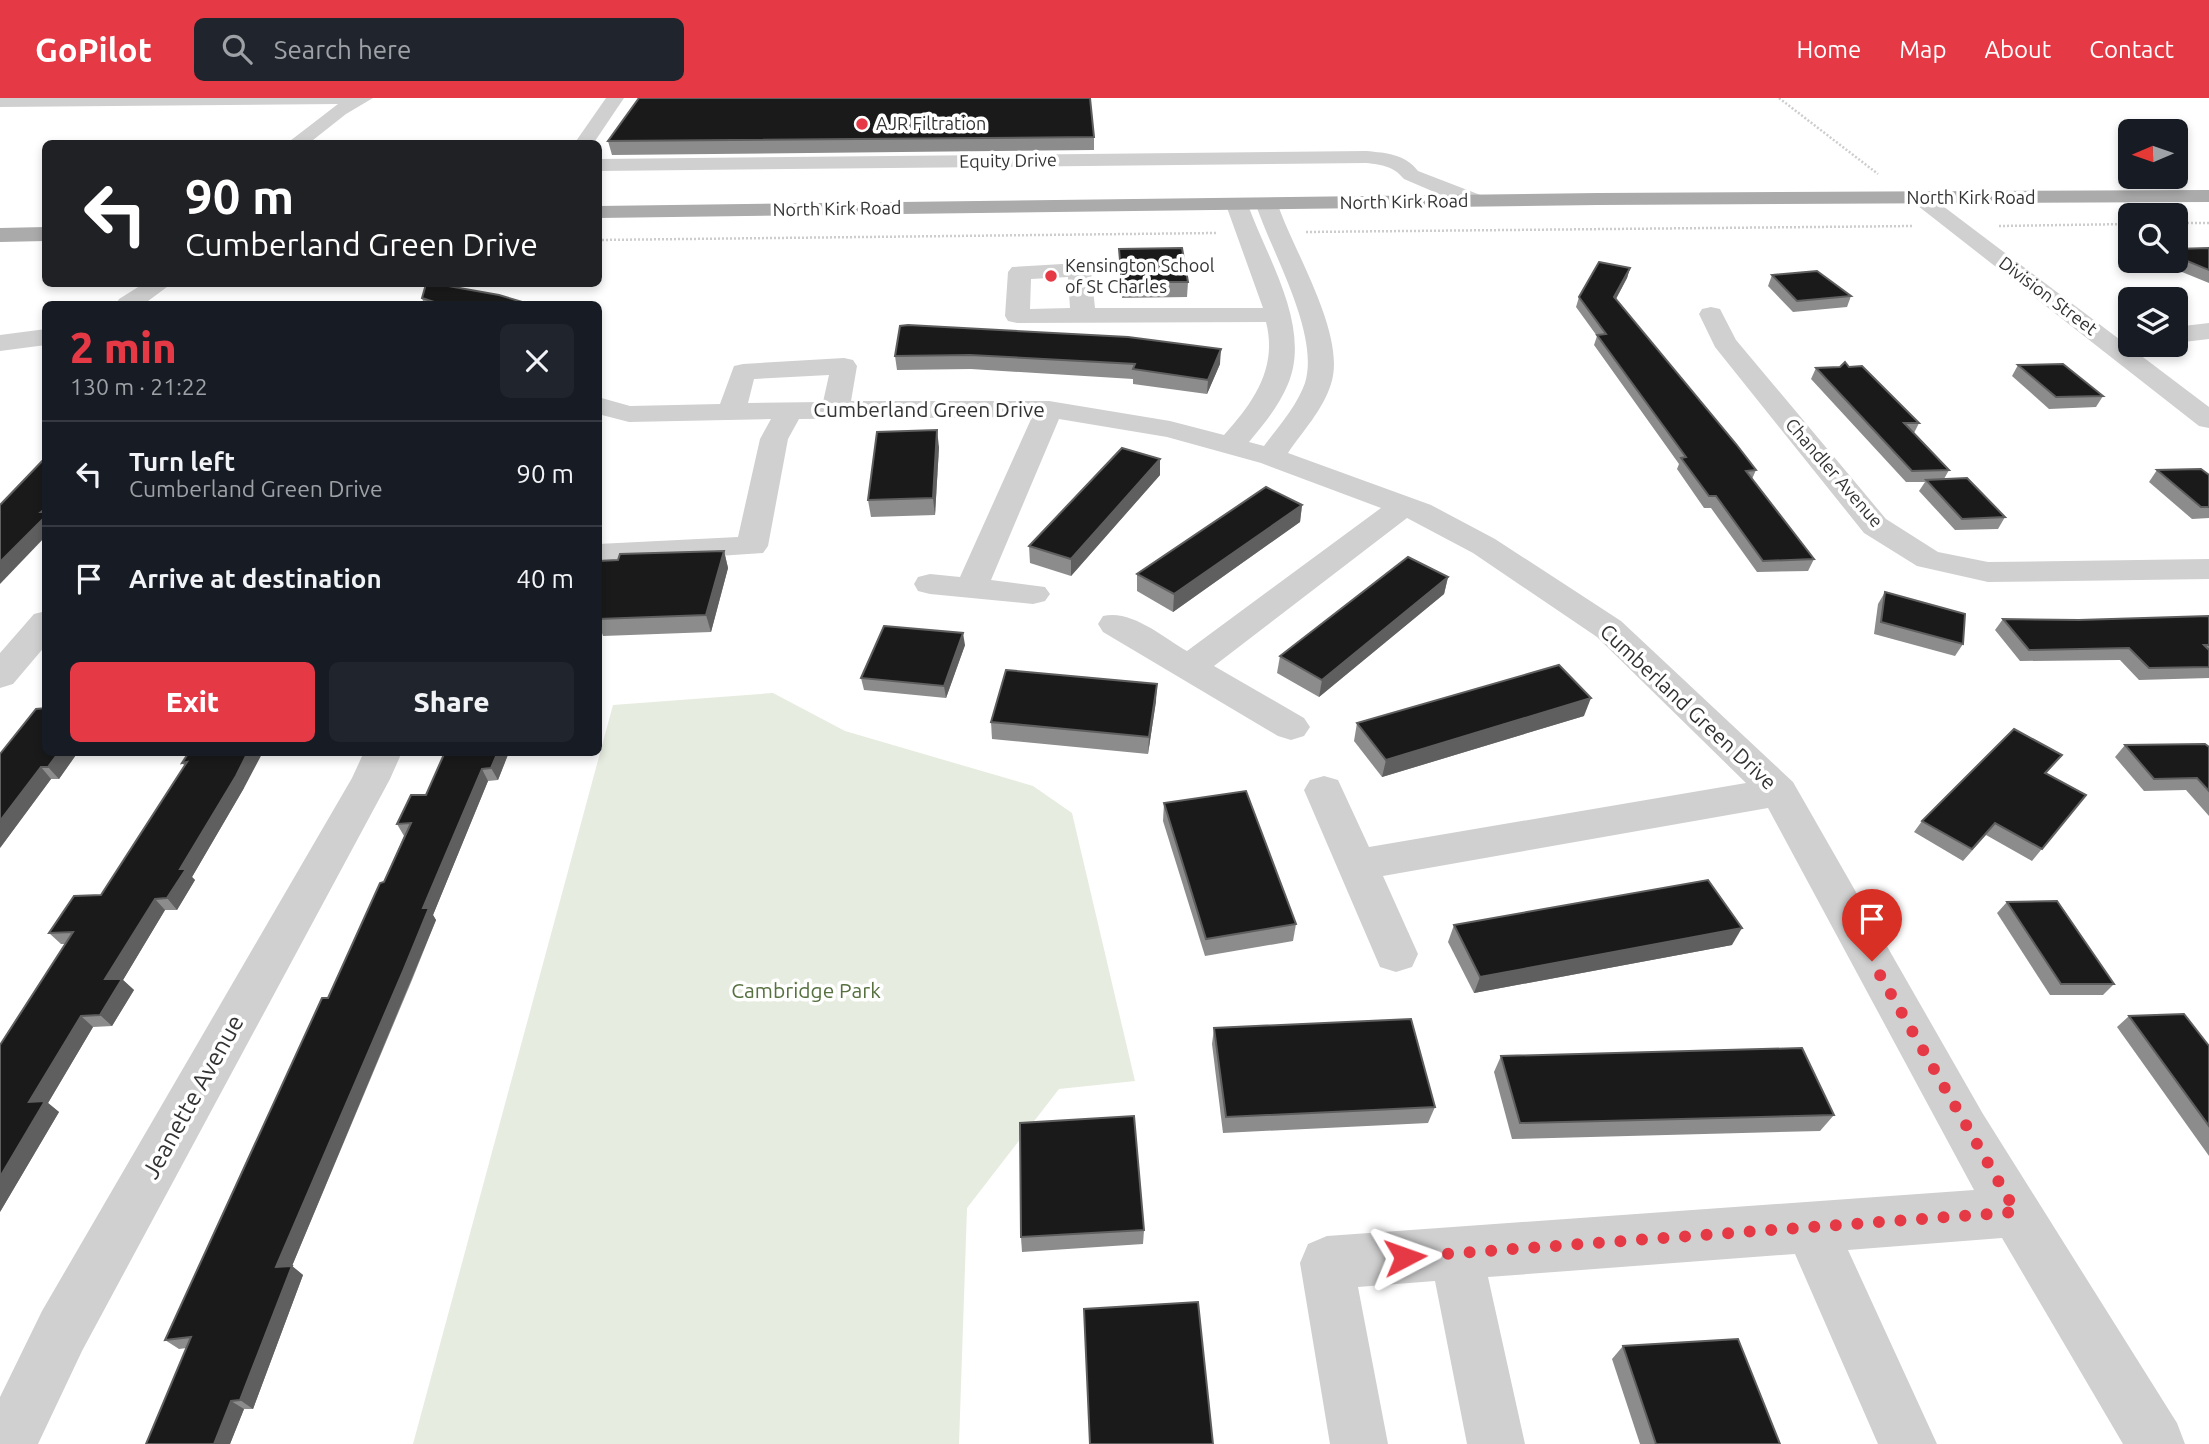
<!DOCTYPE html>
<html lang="en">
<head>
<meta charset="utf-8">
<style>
  :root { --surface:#171b24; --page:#20242c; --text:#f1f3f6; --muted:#9ea1a6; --line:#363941; --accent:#e63946 }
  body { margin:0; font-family:Ubuntu,sans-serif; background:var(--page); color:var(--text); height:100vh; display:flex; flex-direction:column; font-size:26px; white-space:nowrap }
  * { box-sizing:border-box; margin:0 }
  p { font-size:23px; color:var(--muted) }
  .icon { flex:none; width:38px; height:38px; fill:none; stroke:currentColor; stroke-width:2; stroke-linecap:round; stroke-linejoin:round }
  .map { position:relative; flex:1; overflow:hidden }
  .panel { position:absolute; left:42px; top:203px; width:560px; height:455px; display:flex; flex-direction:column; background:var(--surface); border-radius:10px; box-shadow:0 4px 10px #0003 }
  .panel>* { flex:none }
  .guide { position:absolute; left:42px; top:42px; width:560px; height:147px; border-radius:10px; box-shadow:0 4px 10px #0003; background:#202124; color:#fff; overflow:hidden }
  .needle { width:46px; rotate:268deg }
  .fabs { position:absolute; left:2118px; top:21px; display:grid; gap:14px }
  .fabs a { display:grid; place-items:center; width:70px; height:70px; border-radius:10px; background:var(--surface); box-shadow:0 4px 10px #0003; font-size:35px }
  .pin { position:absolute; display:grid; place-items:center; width:60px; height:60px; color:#fff; margin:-72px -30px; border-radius:50% 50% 50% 0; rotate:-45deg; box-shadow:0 0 7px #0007 }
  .pin .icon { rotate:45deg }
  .me { position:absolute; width:77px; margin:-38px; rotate:86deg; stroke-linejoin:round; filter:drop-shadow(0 0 5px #0008) }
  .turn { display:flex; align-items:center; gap:24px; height:147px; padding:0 28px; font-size:32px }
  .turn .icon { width:91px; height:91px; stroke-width:2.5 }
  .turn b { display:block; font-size:49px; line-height:60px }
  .round { display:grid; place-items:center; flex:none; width:74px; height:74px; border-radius:10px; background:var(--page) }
  .overview { display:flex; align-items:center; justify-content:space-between; height:119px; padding:0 28px }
  h1 { font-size:42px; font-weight:800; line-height:52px; color:var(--accent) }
  .primary-button { display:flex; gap:14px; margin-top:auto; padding:14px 28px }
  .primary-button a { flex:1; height:80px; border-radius:10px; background:var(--accent); color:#fff; font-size:28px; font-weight:800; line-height:80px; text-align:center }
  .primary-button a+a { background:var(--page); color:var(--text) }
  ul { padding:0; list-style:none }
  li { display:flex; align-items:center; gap:21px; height:105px; padding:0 28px; border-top:2px solid var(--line) }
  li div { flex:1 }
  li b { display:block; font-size:26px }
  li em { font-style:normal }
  header { display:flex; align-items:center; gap:42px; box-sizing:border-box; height:98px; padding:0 35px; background:var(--accent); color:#fff }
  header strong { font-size:33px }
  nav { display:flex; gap:38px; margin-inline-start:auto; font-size:24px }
  .search { width:490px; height:63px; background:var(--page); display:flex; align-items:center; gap:18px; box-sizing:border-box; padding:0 24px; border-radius:10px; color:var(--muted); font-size:26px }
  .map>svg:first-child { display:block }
</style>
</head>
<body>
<header>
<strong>GoPilot</strong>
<div class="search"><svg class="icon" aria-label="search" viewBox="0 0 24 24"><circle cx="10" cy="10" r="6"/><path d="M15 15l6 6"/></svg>Search here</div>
<nav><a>Home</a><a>Map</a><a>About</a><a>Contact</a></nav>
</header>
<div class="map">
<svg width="2209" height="1346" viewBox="0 0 2209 1346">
  <rect width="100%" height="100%" fill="#fff"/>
  <path fill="#e6ecdf" d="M 773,595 L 845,633 L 1033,688 L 1072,715 L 1135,983 L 1059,991 L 967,1110 L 959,1346 L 413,1346 L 613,607 Z"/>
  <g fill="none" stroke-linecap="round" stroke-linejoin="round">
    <g stroke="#cdcdcd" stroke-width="2.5" stroke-dasharray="2 2" stroke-linecap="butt">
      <path d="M 1779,0 L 1878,76"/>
      <path d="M 2175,125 L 2209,125"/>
      <path d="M 1999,128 L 2130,126"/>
      <path d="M 1306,134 L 1914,128"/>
      <path d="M 598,142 L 1217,135"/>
    </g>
    <g fill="#d0d0d0" fill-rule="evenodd">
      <path d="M 0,0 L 373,0 L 346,16 L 308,46 L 286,46 L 338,6 L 0,9 Z"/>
      <path d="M 606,0 L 624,0 L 593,46 L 574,46 Z"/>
      <path d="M 1366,53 C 1387,55 1405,56 1418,73 L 1483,98 L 1486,103 L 1483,108 L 1467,108 L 1404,81 C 1393,68 1383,67 1366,65 L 598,73 L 598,61 Z"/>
      <path d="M 1920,94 L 1927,96 L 2209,309 L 2209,330 L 2199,328 L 1913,104 L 1909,100 L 1913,96 Z"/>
      <path d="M 1237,101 L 1248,107 C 1267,160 1312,229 1288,286 C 1279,308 1264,326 1249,344 L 1264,348 C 1278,329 1297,308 1305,285 C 1320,236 1272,155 1256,107 L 1267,101 L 1278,107 C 1294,154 1347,238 1331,286 C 1323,312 1302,334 1288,355 L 1431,407 L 1495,441 L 1621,523 L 1793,684 L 1983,1016 L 2177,1325 L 2185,1346 L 2123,1346 L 2002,1140 L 1848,1152 L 1937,1346 L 1878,1346 L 1795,1156 L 1488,1179 L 1525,1346 L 1467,1346 L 1435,1183 L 1358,1189 L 1388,1346 L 1330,1346 L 1300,1165 L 1308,1146 L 1327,1138 L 1974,1092 L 1768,710 L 1383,778 L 1418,856 L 1412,869 L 1396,874 L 1380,869 L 1304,692 L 1310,682 L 1324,678 L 1338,682 L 1369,749 L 1746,685 L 1597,539 L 1473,455 L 1407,420 L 1214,568 L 1304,620 L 1310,629 L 1304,638 L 1291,642 L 1278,638 L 1103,534 L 1098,526 L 1103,518 C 1131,511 1163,539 1187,553 L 1381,410 L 1261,365 L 1167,339 L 1059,321 L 991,482 L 1045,489 L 1050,496 L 1045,503 L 1033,506 L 930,496 L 918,493 L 914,486 L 918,479 L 930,476 L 960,479 L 1032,319 L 799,321 L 788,341 L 768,448 L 763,455 L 598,466 L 598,446 L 738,439 L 760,341 L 771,321 L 629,324 L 598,316 L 598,299 L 630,308 L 720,306 L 734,268 L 743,266 L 844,260 L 853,262 L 857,268 L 851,303 L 1049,303 L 1170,323 L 1224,337 C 1253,305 1278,270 1266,224 L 1017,225 L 1008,223 L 1005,218 L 1008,174 L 1012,169 L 1079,165 L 1087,167 L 1091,172 L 1095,210 L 1263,210 L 1226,107 ZM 1068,179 L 1070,210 L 1030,211 L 1031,181 ZM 829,277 L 823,304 L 748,305 L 754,281 Z"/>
      <path d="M 143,186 L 171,186 L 144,206 L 116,206 L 119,201 Z"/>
      <path d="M 1711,209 L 1720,211 L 1736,242 L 1886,421 L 1938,454 L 1988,464 L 2209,461 L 2209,481 L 1988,484 L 1917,468 L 1864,435 L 1715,249 L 1699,216 L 1702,211 Z"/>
      <path d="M 2209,225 L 2209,241 L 2175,245 L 2175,229 Z"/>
      <path d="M 46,231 L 46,247 L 0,253 L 0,237 Z"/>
      <path d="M 46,513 L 46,547 L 13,586 L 0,590 L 0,555 L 34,516 Z"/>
      <path d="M 364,654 L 402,654 L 390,681 L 82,1253 L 38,1346 L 0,1346 L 0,1299 L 42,1213 L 352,680 Z"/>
    </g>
    <g fill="#ababab" fill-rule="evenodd">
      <path d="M 2209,92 L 2209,104 L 1598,107 L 598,120 L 598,108 L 1598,95 Z"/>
      <path d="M 46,129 L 46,143 L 0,144 L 0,130 Z"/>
    </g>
  </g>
  <g fill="#8c8c8c">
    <path d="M 1094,39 L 1094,52 L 612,57 L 608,43 Z"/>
    <path d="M 2209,150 L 2209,185 L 2155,163 L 2175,163 L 2175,151 Z"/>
    <path d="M 1119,151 L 1188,184 L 1187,199 L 1122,200 L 1119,166 Z"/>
    <path d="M 1630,170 L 1627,180 L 1616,201 L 1756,372 L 1752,381 L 1814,461 L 1808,473 L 1757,474 L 1711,410 L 1704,410 L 1677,371 L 1679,366 L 1594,247 L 1597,238 L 1576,209 L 1579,199 Z"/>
    <path d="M 1772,177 L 1851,198 L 1847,209 L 1793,214 L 1768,188 Z"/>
    <path d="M 422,200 L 529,206 L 424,206 Z"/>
    <path d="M 900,228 L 1220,266 L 1207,296 L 1133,286 L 1133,281 L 971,271 L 897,272 L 895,258 Z"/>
    <path d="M 2018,267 L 2103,298 L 2096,309 L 2049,311 L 2012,278 Z"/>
    <path d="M 1849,269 L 1919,325 L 1914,335 L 1949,372 L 1944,381 L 2005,419 L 1998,431 L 1955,432 L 1919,393 L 1925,384 L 1906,384 L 1811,281 L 1816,270 Z"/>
    <path d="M 939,349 L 935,417 L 871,419 L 868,402 Z"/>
    <path d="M 1160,361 L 1160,377 L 1071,478 L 1030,465 L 1029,448 Z"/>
    <path d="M 2157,372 L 2209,377 L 2209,420 L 2192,421 L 2149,384 Z"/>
    <path d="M 1302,407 L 1300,424 L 1173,514 L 1137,493 L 1137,476 Z"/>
    <path d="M 724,453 L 728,470 L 711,534 L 603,538 L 600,529 L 598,529 L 598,463 L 618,462 Z"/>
    <path d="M 1448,479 L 1444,496 L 1319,599 L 1277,575 L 1280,558 Z"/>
    <path d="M 1885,494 L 1963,546 L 1955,558 L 1874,536 L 1878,506 Z"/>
    <path d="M 2209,518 L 2209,580 L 2139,582 L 2120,562 L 2020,563 L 1995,532 L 2003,521 L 2079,522 Z"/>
    <path d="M 965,547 L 946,600 L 864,592 L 861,580 Z"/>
    <path d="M 1156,603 L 1148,656 L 992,641 L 991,624 Z"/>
    <path d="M 1584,618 L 1382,679 L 1354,643 L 1357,625 Z"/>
    <path d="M 2125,647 L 2209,649 L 2209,718 L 2186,692 L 2144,693 L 2115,659 Z"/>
    <path d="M 46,654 L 78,654 L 59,681 L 51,681 L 0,750 Z"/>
    <path d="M 189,654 L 244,690 L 192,779 L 195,782 L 177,812 L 165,812 L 123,882 L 134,892 L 112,928 L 93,929 L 48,1005 L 59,1014 L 0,1114 L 65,846 L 61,846 L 49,835 L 101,797 L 185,668 L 182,665 Z"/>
    <path d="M 445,654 L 509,654 L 498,682 L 488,683 L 433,817 L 436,822 L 412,882 L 292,1168 L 303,1177 L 253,1311 L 244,1311 L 230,1346 L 146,1346 L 187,1250 L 179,1251 L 165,1242 L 328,900 L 384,784 L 404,738 L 397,726 L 426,697 Z"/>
    <path d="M 2062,657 L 2046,676 L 2086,697 L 2032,763 L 1986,737 L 1963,763 L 1914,734 L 1922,723 Z"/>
    <path d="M 1164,705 L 1296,826 L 1293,843 L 1205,858 L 1163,723 Z"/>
    <path d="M 2007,804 L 2114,886 L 2103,897 L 2050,897 L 1997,815 Z"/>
    <path d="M 1454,827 L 1732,847 L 1474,895 L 1448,844 Z"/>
    <path d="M 2129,918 L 2209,948 L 2209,1058 L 2117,929 Z"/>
    <path d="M 1214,930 L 1435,1009 L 1428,1025 L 1223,1035 L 1212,946 Z"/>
    <path d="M 1501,958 L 1834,1017 L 1820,1033 L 1512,1041 L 1494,974 Z"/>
    <path d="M 1144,1132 L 1143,1146 L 1022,1154 L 1021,1139 Z"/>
    <path d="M 1623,1248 L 1780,1346 L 1640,1346 L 1612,1261 Z"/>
  </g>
  <g fill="#5f5f5f">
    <path d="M 1630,170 L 1627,180 L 1611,210 L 1614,199 Z"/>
    <path d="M 1221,251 L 1220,266 L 1207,296 L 1208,282 Z"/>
    <path d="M 937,332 L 939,349 L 935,417 L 933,400 Z"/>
    <path d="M 1160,361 L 1160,377 L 1071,478 L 1071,461 Z"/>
    <path d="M 1302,407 L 1300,424 L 1173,514 L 1174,496 Z"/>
    <path d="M 46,410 L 46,438 L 0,486 L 0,464 Z"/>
    <path d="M 724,453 L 728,470 L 711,534 L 706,517 Z"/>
    <path d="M 1448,479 L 1444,496 L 1319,599 L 1322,582 Z"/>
    <path d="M 963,535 L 965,547 L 946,600 L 944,588 Z"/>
    <path d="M 1157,586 L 1156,603 L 1148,656 L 1149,639 Z"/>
    <path d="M 1591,600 L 1584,618 L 1382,679 L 1386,662 Z"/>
    <path d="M 59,654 L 78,654 L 59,681 L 48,669 Z"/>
    <path d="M 248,654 L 263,654 L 244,690 L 192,779 L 195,782 L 177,812 L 167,800 L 180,771 Z"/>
    <path d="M 498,654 L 509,654 L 498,682 L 491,670 Z"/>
    <path d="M 41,669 L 51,681 L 0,750 L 0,723 Z"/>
    <path d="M 482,671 L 488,683 L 433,817 L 436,822 L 292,1168 L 303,1177 L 253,1311 L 240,1302 L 276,1169 L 423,810 Z"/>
    <path d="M 155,801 L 165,812 L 123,882 L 134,892 L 112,928 L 100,917 L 105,881 Z"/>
    <path d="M 1742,830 L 1732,847 L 1474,895 L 1480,879 Z"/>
    <path d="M 81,918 L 93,929 L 48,1005 L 59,1014 L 0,1114 L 0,1079 L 29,1004 Z"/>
    <path d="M 231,1303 L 244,1311 L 230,1346 L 214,1346 Z"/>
  </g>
  <g fill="#1a1a1a" stroke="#5f5f5f" stroke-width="2">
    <path d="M 639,0 L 1090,0 L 1094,39 L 608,43 Z"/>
    <path d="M 1182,150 L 1188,184 L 1122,184 L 1119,151 Z"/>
    <path d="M 2209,150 L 2209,172 L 2175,158 L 2175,151 Z"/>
    <path d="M 1599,164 L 1630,170 L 1614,199 L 1736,346 L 1756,372 L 1746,373 L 1814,461 L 1763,463 L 1716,398 L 1709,398 L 1681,360 L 1686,359 L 1597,237 L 1606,236 L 1579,199 Z"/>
    <path d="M 1817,173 L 1851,198 L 1797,203 L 1772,177 Z"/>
    <path d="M 426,186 L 437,186 L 499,197 L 529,206 L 440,206 L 422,200 Z"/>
    <path d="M 908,227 L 1128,239 L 1221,251 L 1208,282 L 1133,271 L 1135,266 L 970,257 L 895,258 L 900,228 Z"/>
    <path d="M 1845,264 L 1849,269 L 1862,268 L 1919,325 L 1904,325 L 1949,372 L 1912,373 L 1816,270 L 1840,269 Z"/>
    <path d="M 2063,266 L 2103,298 L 2056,299 L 2018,267 Z"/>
    <path d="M 937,332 L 933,400 L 868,402 L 877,334 Z"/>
    <path d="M 1122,350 L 1160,361 L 1071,461 L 1029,448 Z"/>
    <path d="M 46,359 L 46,410 L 41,414 L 46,414 L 46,418 L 0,464 L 0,407 Z"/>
    <path d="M 2201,371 L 2209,377 L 2209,409 L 2201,409 L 2157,372 Z"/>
    <path d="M 1967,380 L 2005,419 L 1962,421 L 1926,382 Z"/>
    <path d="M 1266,389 L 1302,407 L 1174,496 L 1137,476 Z"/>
    <path d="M 724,453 L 706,517 L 598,521 L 600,511 L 598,511 L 598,463 L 618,462 L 620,456 Z"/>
    <path d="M 1408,459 L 1448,479 L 1322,582 L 1280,558 Z"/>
    <path d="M 1885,494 L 1965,516 L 1963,546 L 1881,524 Z"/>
    <path d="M 2209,518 L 2209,547 L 2204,547 L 2209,552 L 2209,569 L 2149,570 L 2129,550 L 2029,552 L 2003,521 L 2079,522 Z"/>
    <path d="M 884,528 L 963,535 L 944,588 L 861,580 Z"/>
    <path d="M 1559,567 L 1591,600 L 1386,662 L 1357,625 Z"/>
    <path d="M 1006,572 L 1157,586 L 1149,639 L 991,624 Z"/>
    <path d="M 46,610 L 46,654 L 59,654 L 48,669 L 41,669 L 0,723 L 0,656 L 36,611 Z"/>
    <path d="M 2014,631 L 2062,657 L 2045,675 L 2086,697 L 2042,751 L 1995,725 L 1972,751 L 1922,723 Z"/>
    <path d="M 2205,646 L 2209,649 L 2209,693 L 2197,680 L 2154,681 L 2125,647 Z"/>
    <path d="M 189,654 L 248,654 L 236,678 L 180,771 L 186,771 L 167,800 L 155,801 L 105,881 L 122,881 L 100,917 L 81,918 L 29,1004 L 45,1003 L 0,1079 L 0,947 L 73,834 L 49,835 L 74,798 L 101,797 L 187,664 L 182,665 Z"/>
    <path d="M 445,654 L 498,654 L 491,670 L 482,671 L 423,810 L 429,810 L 404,871 L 276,1169 L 292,1168 L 240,1302 L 231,1303 L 214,1346 L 146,1346 L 191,1239 L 165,1242 L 322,900 L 328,900 L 380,785 L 384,784 L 411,725 L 397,726 L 411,697 L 426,697 Z"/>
    <path d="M 1246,693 L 1296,826 L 1206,841 L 1164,705 Z"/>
    <path d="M 1708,782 L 1742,830 L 1480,879 L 1454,827 Z"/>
    <path d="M 2057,803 L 2114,886 L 2061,886 L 2007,804 Z"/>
    <path d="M 2184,916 L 2209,948 L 2209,1028 L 2129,918 Z"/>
    <path d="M 1411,921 L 1435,1009 L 1226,1019 L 1214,930 Z"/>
    <path d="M 1802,950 L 1834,1017 L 1520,1025 L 1501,958 Z"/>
    <path d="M 1134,1018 L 1144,1132 L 1021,1139 L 1020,1025 Z"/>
    <path d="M 1198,1204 L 1213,1346 L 1090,1346 L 1084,1211 Z"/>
    <path d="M 1738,1241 L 1780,1346 L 1656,1346 L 1623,1248 Z"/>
  </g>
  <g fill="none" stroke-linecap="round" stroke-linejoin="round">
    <path stroke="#e63946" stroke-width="12" stroke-dasharray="0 21.6" d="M 1405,1159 L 2016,1114 L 1872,863"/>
  </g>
  <g fill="#e63946" stroke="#fff" stroke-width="2.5">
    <circle cx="862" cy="26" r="7"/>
    <circle cx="1051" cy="178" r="7"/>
  </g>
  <g text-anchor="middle" stroke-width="7" stroke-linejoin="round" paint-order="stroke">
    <g font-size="18" fill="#333" stroke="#fff" text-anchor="start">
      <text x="876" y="32">AJR Filtration</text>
      <text x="1065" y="174">Kensington School<tspan x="1065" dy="21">of St Charles</tspan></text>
    </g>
    <g font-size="18" fill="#333" stroke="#fff">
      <text transform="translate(1008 63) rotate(-1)" y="6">Equity Drive</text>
      <text x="1971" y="106">North Kirk Road</text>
      <text transform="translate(1404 104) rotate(-1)" y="6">North Kirk Road</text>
      <text transform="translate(837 111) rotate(-1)" y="6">North Kirk Road</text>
      <text transform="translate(2048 198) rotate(37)" y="6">Division Street</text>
      <text transform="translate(1834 375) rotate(49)" y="6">Chandler Avenue</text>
    </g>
    <g font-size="21" fill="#333" stroke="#fff">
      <text x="929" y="319">Cumberland Green Drive</text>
      <text transform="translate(1688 609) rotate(43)" y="7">Cumberland Green Drive</text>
    </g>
    <g font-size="21" fill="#56703f" stroke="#fff">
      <text x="806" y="900">Cambridge Park</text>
    </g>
    <g font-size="24" fill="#333" stroke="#fff">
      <text transform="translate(193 999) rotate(-61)" y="8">Jeanette Avenue</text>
    </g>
  </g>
</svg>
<div class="fabs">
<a><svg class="needle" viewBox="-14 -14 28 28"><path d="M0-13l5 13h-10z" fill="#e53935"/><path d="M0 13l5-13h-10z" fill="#9ea1a6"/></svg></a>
<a><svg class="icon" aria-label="search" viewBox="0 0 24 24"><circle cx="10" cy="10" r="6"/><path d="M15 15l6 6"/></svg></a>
<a><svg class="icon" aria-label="layers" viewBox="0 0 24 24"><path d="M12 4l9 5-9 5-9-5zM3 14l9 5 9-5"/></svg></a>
</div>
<div class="pin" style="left:1872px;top:863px;background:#d93025"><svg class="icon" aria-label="arrive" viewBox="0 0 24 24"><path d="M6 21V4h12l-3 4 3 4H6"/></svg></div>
<svg class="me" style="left:1405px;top:1159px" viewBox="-20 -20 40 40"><path d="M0-17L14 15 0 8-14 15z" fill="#e63946" stroke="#fff" stroke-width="4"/></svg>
<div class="guide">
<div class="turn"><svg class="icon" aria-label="left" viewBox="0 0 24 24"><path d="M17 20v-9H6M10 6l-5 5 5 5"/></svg><div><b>90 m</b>Cumberland Green Drive</div></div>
</div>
<section class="panel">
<div class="overview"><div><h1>2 min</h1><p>130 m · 21:22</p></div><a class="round"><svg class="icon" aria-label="close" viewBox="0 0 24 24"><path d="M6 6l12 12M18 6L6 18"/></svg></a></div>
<ul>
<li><svg class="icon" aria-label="left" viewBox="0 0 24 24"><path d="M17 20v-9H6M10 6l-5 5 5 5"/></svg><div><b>Turn left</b><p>Cumberland Green Drive</p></div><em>90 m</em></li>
<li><svg class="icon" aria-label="arrive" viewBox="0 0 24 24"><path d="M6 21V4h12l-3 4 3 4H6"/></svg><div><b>Arrive at destination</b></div><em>40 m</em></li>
</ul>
<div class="primary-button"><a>Exit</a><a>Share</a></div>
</section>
</div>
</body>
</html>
